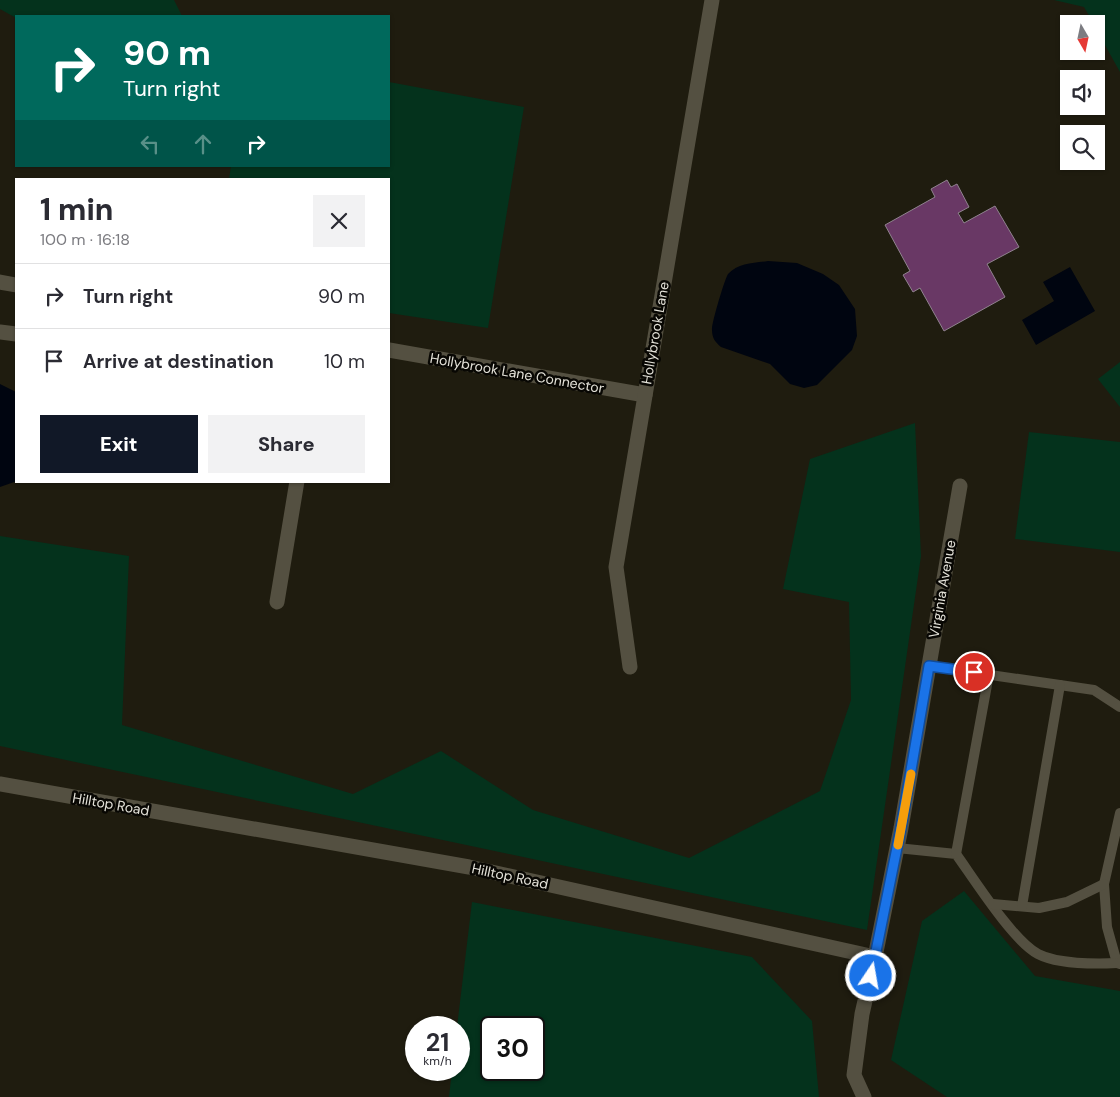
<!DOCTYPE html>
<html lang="en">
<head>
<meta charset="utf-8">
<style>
  :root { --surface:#fff; --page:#f2f2f3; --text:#2b2b33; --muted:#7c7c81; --line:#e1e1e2; --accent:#111827 }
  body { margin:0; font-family:"DM Sans",sans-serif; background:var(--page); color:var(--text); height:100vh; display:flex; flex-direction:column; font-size:19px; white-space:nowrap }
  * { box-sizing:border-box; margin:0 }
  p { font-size:16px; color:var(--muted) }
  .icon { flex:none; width:28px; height:28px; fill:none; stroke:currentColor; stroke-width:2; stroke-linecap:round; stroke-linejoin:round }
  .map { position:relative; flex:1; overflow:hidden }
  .details { position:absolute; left:15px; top:178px; width:375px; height:305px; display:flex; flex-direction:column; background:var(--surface); border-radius:0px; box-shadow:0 1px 4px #0004 }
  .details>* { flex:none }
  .top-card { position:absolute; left:15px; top:15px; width:375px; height:152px; border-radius:0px; box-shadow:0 1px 4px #0004; background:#00695c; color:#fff; overflow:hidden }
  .needle { width:32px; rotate:171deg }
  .buttons { position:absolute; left:1060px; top:15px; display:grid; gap:10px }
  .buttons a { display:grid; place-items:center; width:45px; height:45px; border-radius:0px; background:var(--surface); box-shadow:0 1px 4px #0004; font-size:25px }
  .speed { position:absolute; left:405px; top:1016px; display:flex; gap:10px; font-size:25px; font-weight:700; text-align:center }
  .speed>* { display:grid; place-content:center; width:65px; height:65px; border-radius:50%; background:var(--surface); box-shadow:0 1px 4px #0004; line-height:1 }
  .speed small { font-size:12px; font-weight:400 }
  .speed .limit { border:2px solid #111; border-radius:8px; background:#fff; color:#111 }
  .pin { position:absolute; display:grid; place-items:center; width:42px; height:42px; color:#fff; margin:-21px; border:2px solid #fff; border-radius:50%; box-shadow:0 1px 5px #0007 }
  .me { position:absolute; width:55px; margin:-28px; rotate:12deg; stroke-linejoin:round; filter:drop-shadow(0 0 4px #0008) }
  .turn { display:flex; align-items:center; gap:18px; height:105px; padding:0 25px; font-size:22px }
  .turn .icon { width:65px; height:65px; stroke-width:2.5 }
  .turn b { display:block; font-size:35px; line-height:42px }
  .lanes { display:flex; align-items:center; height:48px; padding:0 25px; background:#0003; justify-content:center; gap:25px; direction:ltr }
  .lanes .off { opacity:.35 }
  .round { display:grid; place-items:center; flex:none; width:52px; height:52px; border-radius:0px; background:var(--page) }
  .head { display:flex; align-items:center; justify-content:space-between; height:85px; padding:0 25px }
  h1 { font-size:30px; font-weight:800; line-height:38px }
  .primary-button { display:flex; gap:10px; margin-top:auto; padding:10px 25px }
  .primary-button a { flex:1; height:58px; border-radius:0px; background:var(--accent); color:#fff; font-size:20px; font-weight:800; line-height:58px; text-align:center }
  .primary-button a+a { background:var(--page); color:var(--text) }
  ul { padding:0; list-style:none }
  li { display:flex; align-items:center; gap:15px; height:65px; padding:0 25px; border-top:1px solid var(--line) }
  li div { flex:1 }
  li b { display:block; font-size:19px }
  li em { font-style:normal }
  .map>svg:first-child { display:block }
</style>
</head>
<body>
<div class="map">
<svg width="1120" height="1097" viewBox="0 0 1120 1097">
  <rect width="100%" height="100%" fill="#1f1c0f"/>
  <g fill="#04321c" fill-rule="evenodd">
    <path d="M 0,0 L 174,0 L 182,16 L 16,18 L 0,9 Z"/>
    <path d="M 1054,0 L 1120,0 L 1120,72 L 1096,29 L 1096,24 L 1094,24 L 1084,7 Z"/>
    <path d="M 389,82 L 524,107 L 488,328 L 389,313 L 389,179 L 229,179 L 231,166 L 389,166 Z"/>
    <path d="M 1120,362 L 1120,407 L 1098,379 Z"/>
    <path d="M 915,423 L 921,556 L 867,930 L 0,746 L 0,536 L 129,556 L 122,725 L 353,794 L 441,751 L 533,810 L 689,858 L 820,791 L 851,700 L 849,602 L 783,589 L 810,459 Z"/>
    <path d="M 1029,432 L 1120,442 L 1120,552 L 1015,539 Z"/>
    <path d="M 964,891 L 1035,976 L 1120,991 L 1120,1097 L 947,1097 L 891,1060 L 922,921 Z"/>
    <path d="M 472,902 L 752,957 L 812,1021 L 819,1097 L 449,1097 L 452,1070 L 459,1070 L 459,1028 L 457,1027 ZM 491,1028 L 534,1028 L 534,1070 L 491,1070 Z"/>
  </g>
  <g fill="#000510">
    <path d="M 768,261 L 797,263 L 823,274 L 839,285 L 855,309 L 857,336 L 852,350 L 817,385 L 804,388 L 790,384 L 770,364 L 721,347 C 715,342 712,338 712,330 C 711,325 725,278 728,274 C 738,263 754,263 768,261 Z"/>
    <path d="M 1070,267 L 1095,311 L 1036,345 L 1022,320 L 1054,301 L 1043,282 Z"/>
    <path d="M 0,384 L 16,392 L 17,481 L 0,487 Z"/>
  </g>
  <path fill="#693865" stroke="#90838f" d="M 947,180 L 951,187 L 957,184 L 969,207 L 958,213 L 964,223 L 995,206 L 1019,247 L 987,264 L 1005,297 L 944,331 L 920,288 L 913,292 L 903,275 L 910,271 L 885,225 L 935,197 L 931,189 Z"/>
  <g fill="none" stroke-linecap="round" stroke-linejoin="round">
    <g stroke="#545041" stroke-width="10">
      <path d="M 929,666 L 1094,690 L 1120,707"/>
      <path d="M 1120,813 L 1104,884 L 1107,927 L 1117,963 L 1120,964"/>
      <path d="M 897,848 L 956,854 C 974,879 1013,941 1038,954 C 1057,964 1096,964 1117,963"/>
      <path d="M 956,854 L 989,674"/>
      <path d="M 993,904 L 1039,908 L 1067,902 L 1104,884"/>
      <path d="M 1022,906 L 1060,685"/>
    </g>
    <g stroke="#545041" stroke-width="15">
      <path d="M 0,282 L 16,285"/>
      <path d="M 0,332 L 16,334"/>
      <path d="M 389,350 L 645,395"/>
      <path d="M 277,602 L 297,481"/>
      <path d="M 630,667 L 616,567 L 712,0"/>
      <path d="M 0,784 L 469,867 L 875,957 L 862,1014 L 854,1075 L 864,1097"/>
      <path d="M 875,957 L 901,828 L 960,486"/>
    </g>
  </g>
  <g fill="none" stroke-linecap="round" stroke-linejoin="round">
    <defs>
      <path id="route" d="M 871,976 L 901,828 L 929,666 L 974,672"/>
    </defs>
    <use href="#route" stroke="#114b97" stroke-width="12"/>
    <use href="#route" stroke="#1a73e8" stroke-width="9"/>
    <path stroke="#f59e0b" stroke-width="9" d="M 898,845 L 911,774"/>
  </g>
  <g text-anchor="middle" stroke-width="5" stroke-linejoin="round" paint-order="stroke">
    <g font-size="14" fill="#e4e2d9" stroke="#080703">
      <text transform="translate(655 333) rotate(-80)" y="5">Hollybrook Lane</text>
      <text transform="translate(517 373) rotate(10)" y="5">Hollybrook Lane Connector</text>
      <text transform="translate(942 589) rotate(-80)" y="5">Virginia Avenue</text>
      <text transform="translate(111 804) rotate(10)" y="5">Hilltop Road</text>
      <text transform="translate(510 876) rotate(12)" y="5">Hilltop Road</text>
    </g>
  </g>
</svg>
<div class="buttons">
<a><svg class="needle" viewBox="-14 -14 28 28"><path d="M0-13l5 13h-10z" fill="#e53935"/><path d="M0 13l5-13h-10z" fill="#7c7c81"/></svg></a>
<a><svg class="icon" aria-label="sound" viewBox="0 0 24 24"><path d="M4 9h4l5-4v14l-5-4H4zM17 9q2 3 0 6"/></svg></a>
<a><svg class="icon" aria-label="search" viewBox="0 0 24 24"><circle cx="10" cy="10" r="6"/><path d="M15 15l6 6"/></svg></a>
</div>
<div class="speed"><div>21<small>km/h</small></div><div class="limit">30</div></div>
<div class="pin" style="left:974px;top:672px;background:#d93025"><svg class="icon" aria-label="arrive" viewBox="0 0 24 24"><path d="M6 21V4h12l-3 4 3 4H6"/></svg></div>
<svg class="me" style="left:871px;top:976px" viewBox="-20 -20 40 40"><circle r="17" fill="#1a73e8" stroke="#fff" stroke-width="3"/><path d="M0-11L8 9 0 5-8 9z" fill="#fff"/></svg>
<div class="top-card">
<div class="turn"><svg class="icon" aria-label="right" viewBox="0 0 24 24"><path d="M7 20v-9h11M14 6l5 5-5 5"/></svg><div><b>90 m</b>Turn right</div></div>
<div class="lanes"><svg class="icon off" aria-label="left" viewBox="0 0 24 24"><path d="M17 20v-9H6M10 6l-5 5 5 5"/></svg><svg class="icon off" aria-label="ahead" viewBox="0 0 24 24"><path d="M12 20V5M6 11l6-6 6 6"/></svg><svg class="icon" aria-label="right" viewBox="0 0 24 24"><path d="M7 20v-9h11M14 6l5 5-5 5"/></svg></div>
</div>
<section class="details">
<div class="head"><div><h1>1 min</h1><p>100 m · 16:18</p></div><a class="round"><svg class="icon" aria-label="close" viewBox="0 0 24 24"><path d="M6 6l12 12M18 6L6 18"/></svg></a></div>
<ul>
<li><svg class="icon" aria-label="right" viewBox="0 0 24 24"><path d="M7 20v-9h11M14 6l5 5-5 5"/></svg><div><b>Turn right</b></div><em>90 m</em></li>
<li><svg class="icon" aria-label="arrive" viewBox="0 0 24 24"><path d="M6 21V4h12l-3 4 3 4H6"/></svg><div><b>Arrive at destination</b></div><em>10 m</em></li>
</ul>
<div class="primary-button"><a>Exit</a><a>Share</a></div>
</section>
</div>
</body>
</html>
